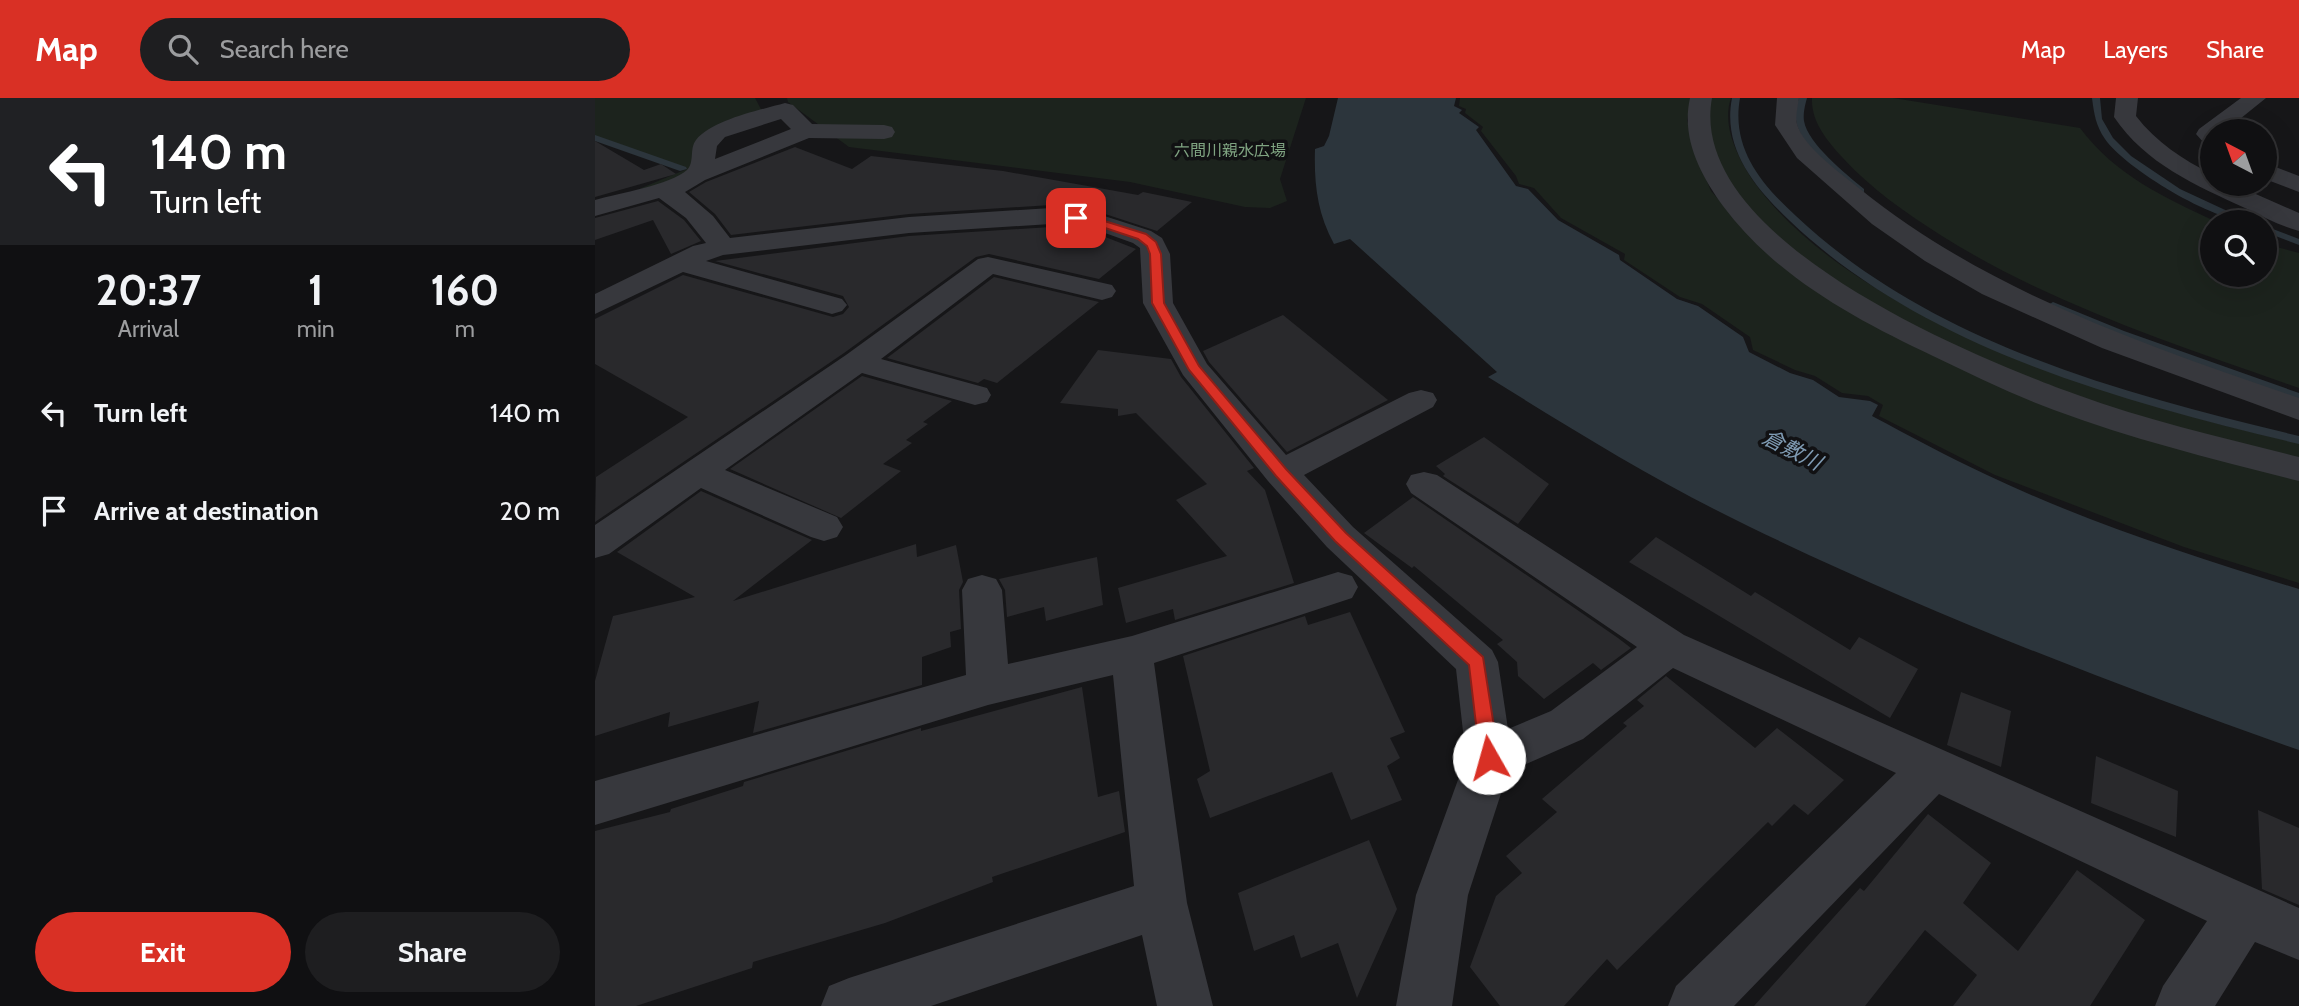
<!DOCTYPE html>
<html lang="en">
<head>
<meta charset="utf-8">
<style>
  :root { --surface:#101012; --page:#1e1e20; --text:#f1f3f6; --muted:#9c9d9f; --line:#303032; --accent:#d93025 }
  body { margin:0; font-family:Cabin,"Noto Sans JP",sans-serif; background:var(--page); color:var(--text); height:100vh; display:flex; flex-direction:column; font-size:26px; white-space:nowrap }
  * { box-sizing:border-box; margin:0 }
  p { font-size:23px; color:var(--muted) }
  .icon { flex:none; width:38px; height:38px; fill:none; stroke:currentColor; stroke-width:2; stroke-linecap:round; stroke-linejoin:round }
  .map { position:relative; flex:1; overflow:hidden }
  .sheet { display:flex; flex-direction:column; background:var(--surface); width:595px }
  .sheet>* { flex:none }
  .banner { background:#202124; color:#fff; overflow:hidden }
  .needle { width:46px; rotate:319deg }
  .buttons { position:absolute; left:1605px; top:21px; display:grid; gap:14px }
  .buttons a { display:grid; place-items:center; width:77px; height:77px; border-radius:50%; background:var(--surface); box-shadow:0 7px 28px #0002,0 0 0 2px var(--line); font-size:35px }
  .pin { position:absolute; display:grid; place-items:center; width:60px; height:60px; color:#fff; margin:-30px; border-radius:14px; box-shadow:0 4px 10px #0006 }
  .me { position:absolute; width:77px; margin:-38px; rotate:353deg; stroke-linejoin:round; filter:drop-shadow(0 0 5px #0008) }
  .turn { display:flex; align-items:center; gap:24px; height:147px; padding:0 35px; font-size:32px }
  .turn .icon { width:91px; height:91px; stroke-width:2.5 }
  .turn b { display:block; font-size:49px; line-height:60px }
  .eta { display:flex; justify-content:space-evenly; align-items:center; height:119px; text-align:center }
  .eta b { font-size:42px; font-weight:800; line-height:49px }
  .action { display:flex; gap:14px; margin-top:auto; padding:14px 35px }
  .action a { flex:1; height:80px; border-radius:42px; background:var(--accent); color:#fff; font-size:28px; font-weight:800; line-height:80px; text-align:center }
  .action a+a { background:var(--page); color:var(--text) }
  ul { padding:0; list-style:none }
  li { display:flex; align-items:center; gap:21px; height:98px; padding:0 35px }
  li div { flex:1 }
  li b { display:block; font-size:26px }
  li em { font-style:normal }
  header { display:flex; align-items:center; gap:42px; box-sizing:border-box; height:98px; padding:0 35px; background:var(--accent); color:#fff }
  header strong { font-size:33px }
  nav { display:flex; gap:38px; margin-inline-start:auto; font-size:24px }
  .search { width:490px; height:63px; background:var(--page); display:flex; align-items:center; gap:18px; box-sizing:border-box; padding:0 24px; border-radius:38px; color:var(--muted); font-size:26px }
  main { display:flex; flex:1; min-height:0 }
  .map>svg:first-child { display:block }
</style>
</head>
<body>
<header>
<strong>Map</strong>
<div class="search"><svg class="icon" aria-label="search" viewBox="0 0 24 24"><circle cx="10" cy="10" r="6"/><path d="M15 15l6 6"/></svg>Search here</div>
<nav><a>Map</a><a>Layers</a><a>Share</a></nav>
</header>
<main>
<section class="sheet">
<div class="banner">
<div class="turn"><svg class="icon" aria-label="left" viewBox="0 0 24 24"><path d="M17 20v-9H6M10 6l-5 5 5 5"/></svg><div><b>140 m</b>Turn left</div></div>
</div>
<div class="eta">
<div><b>20:37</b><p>Arrival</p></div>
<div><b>1</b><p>min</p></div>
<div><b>160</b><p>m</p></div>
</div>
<ul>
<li><svg class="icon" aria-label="left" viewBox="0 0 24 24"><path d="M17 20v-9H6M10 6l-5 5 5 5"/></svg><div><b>Turn left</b></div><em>140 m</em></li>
<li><svg class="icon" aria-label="arrive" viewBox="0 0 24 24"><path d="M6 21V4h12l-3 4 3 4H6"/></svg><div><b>Arrive at destination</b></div><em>20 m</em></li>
</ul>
<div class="action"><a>Exit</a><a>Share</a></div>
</section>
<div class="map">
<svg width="1704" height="908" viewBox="0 0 1704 908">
  <rect width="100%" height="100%" fill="#161618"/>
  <g fill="#1c231d">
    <path d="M 0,0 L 160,0 L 168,15 L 117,34 L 98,74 L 60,88 L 44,91 L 92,71 L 0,38 Z"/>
    <path d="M 192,0 L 711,0 L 685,81 L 692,103 L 675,110 L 650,109 L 535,84 L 254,49 L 193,4 Z"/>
    <path d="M 865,0 L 1097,0 L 1092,22 L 1103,62 L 1116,93 L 1156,138 L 1293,234 L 1704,380 L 1704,485 L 1589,449 L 1400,377 L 1284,318 L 1288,307 L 1273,298 L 1247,295 L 1220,278 L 1200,272 L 1158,252 L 1155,239 L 1107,206 L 1085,199 L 1029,162 L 1030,156 L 966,120 L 939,90 L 924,86 L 921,78 L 886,33 L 888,29 L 870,15 L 871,11 L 864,8 Z"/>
    <path d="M 1112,0 L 1136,0 C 1126,28 1144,62 1159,84 C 1260,225 1540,310 1704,345 L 1704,365 L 1537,319 L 1352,248 L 1222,174 L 1146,106 L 1116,54 Z"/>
    <path d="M 1217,0 L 1298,0 L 1485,30 C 1520,77 1570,100 1622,124 L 1617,124 L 1617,177 L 1670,177 L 1670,146 L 1704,155 L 1704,290 C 1582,247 1457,207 1347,138 C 1311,115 1276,91 1247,59 C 1232,42 1216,24 1217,0 Z"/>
  </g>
  <path fill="#2c353c" d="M 743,0 L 861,0 L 859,8 L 867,12 L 864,15 L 884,29 L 881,32 L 921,88 L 933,91 L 963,122 L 1024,157 L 1025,162 L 1082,201 L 1103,208 L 1148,239 L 1154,254 L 1195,275 L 1218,282 L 1244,299 L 1275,303 L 1283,307 L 1277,318 C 1315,338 1353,359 1392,377 C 1491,424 1599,459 1704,491 L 1704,652 C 1519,587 1331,514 1155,429 C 1064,385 978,332 893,279 L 902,274 L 755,141 L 739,146 C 722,115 719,85 720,51 L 729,48 L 734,38 Z"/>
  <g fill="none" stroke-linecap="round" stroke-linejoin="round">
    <g fill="#2c353c" fill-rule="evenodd">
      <path d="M 1137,0 L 1145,0 C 1136,50 1166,86 1201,118 C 1336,245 1528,296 1704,338 L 1704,346 C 1528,304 1329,251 1195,123 C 1160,90 1127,51 1137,0 Z"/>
      <path d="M 1204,0 L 1212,0 C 1210,7 1208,15 1209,23 C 1213,46 1251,76 1269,91 L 1269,95 L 1263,95 C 1244,79 1204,47 1201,22 C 1200,15 1202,7 1204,0 Z"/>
      <path d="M 1497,0 L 1505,0 L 1507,21 L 1518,40 L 1536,58 L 1585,91 L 1656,124 C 1619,124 1531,71 1510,41 C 1501,28 1499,16 1497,0 Z"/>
      <path d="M 0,37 L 91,69 L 92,71 L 85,73 L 0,43 Z"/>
      <path d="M 1670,128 L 1704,141 L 1704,147 L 1670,134 Z"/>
      <path d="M 1458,204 L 1529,233 L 1704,295 L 1704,303 L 1521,237 L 1454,209 L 1453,207 Z"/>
    </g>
  </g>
  <g fill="#29292c">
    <path d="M 0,43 L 49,72 L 66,66 L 81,76 L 0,99 Z"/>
    <path d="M 200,49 L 257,71 L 276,58 L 408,73 L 543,97 L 548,94 L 597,104 L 562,133 L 501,113 L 456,107 L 314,116 L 136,137 L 120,116 L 94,94 L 111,84 Z"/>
    <path d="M 63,103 L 89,122 L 106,143 L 76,156 L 58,122 L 0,142 L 0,120 Z"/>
    <path d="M 456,129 L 495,133 L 541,151 L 504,181 L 394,156 L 381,159 L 249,255 L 0,424 L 1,379 L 93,319 L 0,266 L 0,221 L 88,177 L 238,219 L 248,216 L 254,209 L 248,198 L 120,163 L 314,138 Z"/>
    <path d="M 399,179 L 504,204 L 402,285 L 389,281 L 383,285 L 292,260 Z"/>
    <path d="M 688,217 L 793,302 L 692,354 L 614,264 L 608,253 Z"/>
    <path d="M 503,252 L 576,261 L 586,279 L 659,370 L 652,373 L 670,392 L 699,485 L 580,522 L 578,511 L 531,525 L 523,490 L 632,458 L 581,402 L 612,386 L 541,315 L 523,318 L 523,311 L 465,305 Z"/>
    <path d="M 267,278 L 357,303 L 328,324 L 333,326 L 311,342 L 317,345 L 288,366 L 306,373 L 246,420 L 135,371 Z"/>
    <path d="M 889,339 L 954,386 L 923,426 L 848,378 L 850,376 L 841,368 Z"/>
    <path d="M 106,393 L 217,442 L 138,503 L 321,446 L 322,459 L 361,447 L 368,484 L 364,492 L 366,531 L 355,534 L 356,549 L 327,559 L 327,587 L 158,635 L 164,603 L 73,629 L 75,614 L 0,638 L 0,583 L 18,518 L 100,499 L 22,454 Z"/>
    <path d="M 818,399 L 1023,540 L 1036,550 L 1006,572 L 998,565 L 949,601 L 923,578 L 922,564 L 902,546 L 908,542 L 819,468 L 817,470 L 769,435 Z"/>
    <path d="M 1061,439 L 1156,498 L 1160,494 L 1255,552 L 1264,539 L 1323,571 L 1295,620 L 1034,464 Z"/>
    <path d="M 502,459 L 508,507 L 451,523 L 449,509 L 412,519 L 410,492 L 404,481 Z"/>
    <path d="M 755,514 L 810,634 L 795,640 L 805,660 L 792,668 L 807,702 L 756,722 L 737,674 L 615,720 L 602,681 L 615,673 L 588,558 L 710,518 L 713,527 Z"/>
    <path d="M 1071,578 L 1160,650 L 1182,630 L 1249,682 L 1213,717 L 1199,706 L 1177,728 L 1173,724 L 1022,872 L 1012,861 L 969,908 L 905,908 L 875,869 L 901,798 L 927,775 L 911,758 L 962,714 L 947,701 L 1032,628 L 1028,625 L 1049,608 L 1042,602 Z"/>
    <path d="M 487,589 L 503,699 L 524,693 L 530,734 L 397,779 L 398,784 L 290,825 L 158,864 L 157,870 L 41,908 L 0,908 L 0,733 L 75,714 L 76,711 L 148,688 L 149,684 L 326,630 L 326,633 Z"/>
    <path d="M 1366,594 L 1416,613 L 1406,669 L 1352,647 Z"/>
    <path d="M 1501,658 L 1583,693 L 1581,739 L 1496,705 Z"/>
    <path d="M 1663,712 L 1704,730 L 1704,807 L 1667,791 Z"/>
    <path d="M 1333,716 L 1396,765 L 1368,805 L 1423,853 L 1482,772 L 1550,822 L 1495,908 L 1358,908 L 1382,877 L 1330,832 L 1270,908 L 1159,908 L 1265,790 L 1269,793 Z"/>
    <path d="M 774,742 L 802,811 L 762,900 L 743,845 L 706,860 L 699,837 L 659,853 L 643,795 Z"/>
  </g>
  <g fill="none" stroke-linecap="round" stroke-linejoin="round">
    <g fill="#37383d" fill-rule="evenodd">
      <path d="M 1095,0 L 1117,0 C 1091,141 1375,258 1480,296 C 1553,323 1629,340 1704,359 L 1704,383 C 1622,362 1539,342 1459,312 C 1418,297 1378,277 1338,258 C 1260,221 1181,179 1128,108 C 1105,76 1086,40 1095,0 Z"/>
      <path d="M 1182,0 L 1204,0 C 1203,8 1200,18 1202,26 C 1208,49 1247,76 1265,91 C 1393,194 1550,247 1704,300 L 1704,322 L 1507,250 L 1387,196 L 1330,163 L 1277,126 L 1202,60 L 1180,27 Z"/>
      <path d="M 1521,0 L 1543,0 L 1541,18 C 1561,44 1588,62 1617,76 L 1617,86 L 1638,86 L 1704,115 L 1704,133 C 1685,128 1667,118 1650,110 C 1600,87 1551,66 1519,19 Z"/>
      <path d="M 1646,0 L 1671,0 L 1630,33 L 1617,33 L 1617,47 L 1609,45 L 1601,36 L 1604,31 Z"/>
      <path d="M 190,5 L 198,7 L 217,26 L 289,27 L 297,29 L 300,34 L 297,39 L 289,41 L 214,40 L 110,82 L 90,94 L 118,118 L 135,140 L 314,119 L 456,110 L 500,115 L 556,133 L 567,140 L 575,156 L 578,205 L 612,266 L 691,357 L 814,295 L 826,292 L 838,295 L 842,302 L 838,309 L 709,377 L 758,429 L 897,552 L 903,564 L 913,631 L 956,613 L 1042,549 L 816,395 L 811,386 L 816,377 L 829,374 L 842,377 L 1089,537 L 1704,810 L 1704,862 L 1660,844 L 1620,908 L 1560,908 L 1568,888 L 1612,823 L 1344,696 L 1139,908 L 1073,908 L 1081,888 L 1301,675 L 1078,570 L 988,641 L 913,674 L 873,797 L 857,908 L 801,908 L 821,797 L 871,660 L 861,571 L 732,449 L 673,383 L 588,277 L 548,205 L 545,150 L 538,145 L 496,130 L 456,126 L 314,135 L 128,157 L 111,163 L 247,201 L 252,207 L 247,213 L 237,216 L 88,174 L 0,216 L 0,196 L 98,148 L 111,145 L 91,120 L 64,100 L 0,118 L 0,102 C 24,95 75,87 92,72 C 100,64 94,51 101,42 C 117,22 165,12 190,5 ZM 186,21 L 196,31 L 120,61 L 122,48 L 130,39 Z"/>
      <path d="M 1670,65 L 1704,78 L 1704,94 L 1670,81 Z"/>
      <path d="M 393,159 L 517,187 L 521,193 L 517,199 L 507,202 L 398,176 L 286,261 L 392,290 L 396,297 L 392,304 L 380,307 L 267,275 L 130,372 L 242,419 L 248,429 L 242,439 L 229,443 L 216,439 L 106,390 L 14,456 L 0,460 L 0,427 L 251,257 L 383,161 Z"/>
      <path d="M 743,474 L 757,478 L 763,489 L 757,500 L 559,565 L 592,805 L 618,908 L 562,908 L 547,837 L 336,908 L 226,908 L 234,888 L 254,880 L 539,788 L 518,577 L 393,607 L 0,727 L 0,683 L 371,577 L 367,492 L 373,481 L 387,477 L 401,481 L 407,492 L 413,566 L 537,538 Z"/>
    </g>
  </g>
  <path fill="#d93025" stroke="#8d1f18" stroke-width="2" d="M 481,117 L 503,121 L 551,136 L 561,144 L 566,156 L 569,205 L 604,268 L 691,371 L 751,435 L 888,559 L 904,660 L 901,666 L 894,669 L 887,666 L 885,660 L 874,567 L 740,443 L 681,378 L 594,272 L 557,205 L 555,156 L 552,148 L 543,141 L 498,126 L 477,122 L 475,120 Z"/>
  <g text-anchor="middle" stroke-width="7" stroke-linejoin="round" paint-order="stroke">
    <g font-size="16" fill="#7fa381" stroke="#111113">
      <text x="635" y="58">六間川親水広場</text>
    </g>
    <g font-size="21" font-style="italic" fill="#7f9bb3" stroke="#111113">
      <text transform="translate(1197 352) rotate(27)" y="7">倉敷川</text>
    </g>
  </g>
</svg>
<div class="buttons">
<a><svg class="needle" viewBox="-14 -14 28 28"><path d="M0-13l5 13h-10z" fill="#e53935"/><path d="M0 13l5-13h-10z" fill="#9c9d9f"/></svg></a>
<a><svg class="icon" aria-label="search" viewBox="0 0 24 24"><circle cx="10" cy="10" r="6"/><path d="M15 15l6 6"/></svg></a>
</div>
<div class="pin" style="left:481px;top:120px;background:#d93025"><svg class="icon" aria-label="arrive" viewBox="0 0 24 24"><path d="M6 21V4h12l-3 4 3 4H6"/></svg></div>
<svg class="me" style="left:894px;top:660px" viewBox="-20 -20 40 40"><circle r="19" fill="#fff"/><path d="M0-13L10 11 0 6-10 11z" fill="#d93025"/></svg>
</div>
</main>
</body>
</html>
